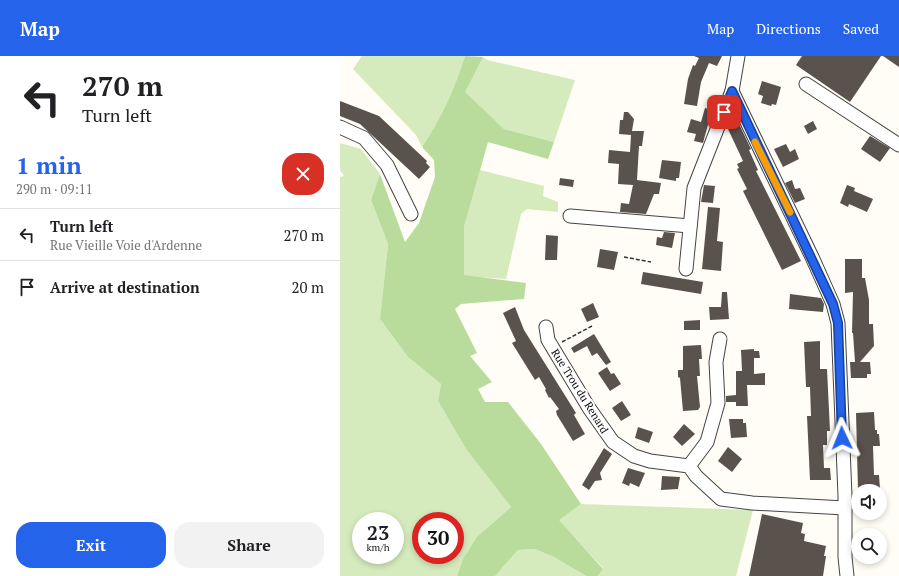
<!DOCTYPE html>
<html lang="en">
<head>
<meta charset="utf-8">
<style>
  :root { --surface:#fff; --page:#f2f2f2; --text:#202124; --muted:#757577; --line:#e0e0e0; --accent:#2563eb }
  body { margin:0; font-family:"PT Serif",serif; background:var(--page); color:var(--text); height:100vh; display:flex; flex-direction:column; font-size:15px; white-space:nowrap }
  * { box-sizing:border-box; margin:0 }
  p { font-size:13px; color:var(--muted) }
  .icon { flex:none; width:22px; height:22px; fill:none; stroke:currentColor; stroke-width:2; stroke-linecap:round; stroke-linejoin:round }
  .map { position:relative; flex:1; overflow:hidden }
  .panel { display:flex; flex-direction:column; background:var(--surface); width:340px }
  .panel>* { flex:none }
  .top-card { background:#fff; color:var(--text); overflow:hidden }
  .controls { position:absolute; left:511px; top:428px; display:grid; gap:8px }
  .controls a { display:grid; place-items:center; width:36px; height:36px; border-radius:50%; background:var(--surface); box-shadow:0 2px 6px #0003; font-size:20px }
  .speed { position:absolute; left:12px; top:456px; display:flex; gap:8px; font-size:20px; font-weight:700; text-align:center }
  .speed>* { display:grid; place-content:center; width:52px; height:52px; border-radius:50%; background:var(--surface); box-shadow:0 2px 6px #0003; line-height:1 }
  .speed small { font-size:10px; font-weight:400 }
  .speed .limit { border:6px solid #d22; background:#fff; color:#111 }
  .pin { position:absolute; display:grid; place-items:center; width:34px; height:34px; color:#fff; margin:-17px; border-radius:8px; box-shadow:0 2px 6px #0006 }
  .me { position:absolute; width:44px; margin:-22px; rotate:358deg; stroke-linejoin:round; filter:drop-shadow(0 0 3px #0008) }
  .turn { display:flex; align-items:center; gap:14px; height:84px; padding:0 16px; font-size:18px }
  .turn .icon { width:52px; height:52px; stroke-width:2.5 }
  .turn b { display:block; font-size:28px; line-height:34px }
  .round { display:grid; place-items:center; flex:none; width:42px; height:42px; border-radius:16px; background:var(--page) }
  .head { display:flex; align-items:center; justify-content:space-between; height:68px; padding:0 16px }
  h1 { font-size:24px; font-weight:700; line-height:30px; color:var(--accent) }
  .button { display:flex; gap:8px; margin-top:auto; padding:8px 16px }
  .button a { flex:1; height:46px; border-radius:16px; background:var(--accent); color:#fff; font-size:16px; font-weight:700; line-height:46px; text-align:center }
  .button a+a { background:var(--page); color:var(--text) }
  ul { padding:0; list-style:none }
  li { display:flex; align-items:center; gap:12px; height:52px; padding:0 16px; border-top:1px solid var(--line) }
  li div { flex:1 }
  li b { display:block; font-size:15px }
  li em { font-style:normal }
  header { display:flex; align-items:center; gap:24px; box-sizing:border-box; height:56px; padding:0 20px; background:var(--accent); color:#fff }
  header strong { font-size:19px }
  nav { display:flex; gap:22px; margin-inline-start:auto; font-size:14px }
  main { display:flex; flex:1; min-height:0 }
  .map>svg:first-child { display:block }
</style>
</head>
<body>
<header>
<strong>Map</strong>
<nav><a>Map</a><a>Directions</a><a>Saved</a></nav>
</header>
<main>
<section class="panel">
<div class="top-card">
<div class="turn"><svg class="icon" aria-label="left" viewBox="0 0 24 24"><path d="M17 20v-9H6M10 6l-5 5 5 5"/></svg><div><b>270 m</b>Turn left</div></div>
</div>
<div class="head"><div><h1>1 min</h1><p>290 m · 09:11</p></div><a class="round" style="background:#d93025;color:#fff"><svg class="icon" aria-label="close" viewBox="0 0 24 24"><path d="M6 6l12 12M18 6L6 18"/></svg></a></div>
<ul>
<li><svg class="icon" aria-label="left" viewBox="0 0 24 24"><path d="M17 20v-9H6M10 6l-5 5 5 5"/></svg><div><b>Turn left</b><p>Rue Vieille Voie d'Ardenne</p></div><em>270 m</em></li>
<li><svg class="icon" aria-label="arrive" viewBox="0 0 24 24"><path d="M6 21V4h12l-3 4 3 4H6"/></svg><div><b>Arrive at destination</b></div><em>20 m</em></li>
</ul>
<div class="button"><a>Exit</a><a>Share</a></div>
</section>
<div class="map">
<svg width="559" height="520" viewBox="0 0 559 520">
  <rect width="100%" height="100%" fill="#fffdf5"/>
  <g fill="#d5ebbd" fill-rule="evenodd">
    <path d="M 22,0 L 125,0 C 115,32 101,63 82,91 L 76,79 L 13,13 Z"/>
    <path d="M 143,1 L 147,4 L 235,24 L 214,86 L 164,73 L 124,36 Z"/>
    <path d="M 0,87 L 21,93 L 40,118 L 31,144 L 48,188 L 40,263 L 68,301 L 101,328 L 98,345 L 126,393 L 171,451 C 144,475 129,485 117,520 L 0,520 L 0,121 L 4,120 L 0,114 ZM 21,465 L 55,465 L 55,499 L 21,499 ZM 81,465 L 115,465 L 115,499 L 81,499 Z"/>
    <path d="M 140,114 L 204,130 L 203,140 L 218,146 L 218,156 L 187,153 L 181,158 L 166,223 L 124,220 L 124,171 Z"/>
    <path d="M 241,448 L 413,454 L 396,520 L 258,520 L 263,512 L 218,464 Z"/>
    <path d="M 195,493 L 214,501 L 246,520 L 155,520 L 178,494 Z"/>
  </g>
  <path fill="#b9dc9c" d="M 125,0 L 143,1 L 125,36 L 164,73 L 214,86 L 208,103 L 148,86 L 124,171 L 124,219 L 186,227 L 184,243 L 121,248 L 115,253 L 137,297 L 130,300 L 152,326 L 138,333 L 145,346 L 168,346 L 201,388 L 241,448 L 219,464 L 263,513 L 258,520 L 246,520 L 214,501 L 195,493 L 178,494 L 155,520 L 117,520 L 123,503 L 137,481 L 171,451 L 126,393 L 98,345 L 101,328 L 68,301 L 40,263 L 48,188 L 31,144 L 40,118 L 65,186 L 79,167 L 95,121 L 94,104 L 82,91 C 101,63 115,32 125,0 Z"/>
  <g fill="#5a524d">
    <path d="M 354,0 L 382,0 L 377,10 L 369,7 L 361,26 L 357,50 L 344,48 L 348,23 L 353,9 L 355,10 L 359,2 Z"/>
    <path d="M 462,0 L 541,0 L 510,46 L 456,9 Z"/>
    <path d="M 543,0 L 559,0 L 559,11 Z"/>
    <path d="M 422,25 L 441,31 L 436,49 L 432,48 L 431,50 L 421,47 L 423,40 L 418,38 Z"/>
    <path d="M 0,45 L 39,60 L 87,105 L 86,107 L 90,111 L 79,123 L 20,68 L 0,60 Z"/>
    <path d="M 365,52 L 372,54 L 363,87 L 354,85 L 356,78 L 347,76 L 351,63 L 361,66 Z"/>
    <path d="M 284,56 L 288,56 L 294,63 L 292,75 L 304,75 L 302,90 L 299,90 L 297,124 L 321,127 L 319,138 L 314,138 L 306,158 L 280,156 L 281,147 L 289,148 L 293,129 L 278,128 L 279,108 L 268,107 L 269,94 L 290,96 L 291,79 L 279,78 L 280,64 L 283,64 Z"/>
    <path d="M 473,65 L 477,73 L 468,78 L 464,70 Z"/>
    <path d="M 399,68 L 411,93 L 409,94 L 418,114 L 416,115 L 461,205 L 442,214 L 403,135 L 407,133 L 397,113 L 399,112 L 397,108 L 403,105 L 388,73 Z"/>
    <path d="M 530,80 L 550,92 L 540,106 L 521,93 Z"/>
    <path d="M 446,88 L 450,96 L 455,93 L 459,103 L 443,111 L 434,93 Z"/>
    <path d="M 322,104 L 341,106 L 339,122 L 336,122 L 336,125 L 319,122 Z"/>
    <path d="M 220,122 L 234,124 L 233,131 L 219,129 Z"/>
    <path d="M 452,124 L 455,133 L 460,132 L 465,143 L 455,147 L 445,127 Z"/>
    <path d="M 364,129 L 375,130 L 373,147 L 361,146 Z"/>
    <path d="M 507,129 L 515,132 L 514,135 L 533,143 L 527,156 L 509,148 L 508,151 L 500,147 Z"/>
    <path d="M 368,151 L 380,152 L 377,185 L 383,186 L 381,215 L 362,213 Z"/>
    <path d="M 324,176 L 335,177 L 332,192 L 316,189 L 317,181 L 322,182 Z"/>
    <path d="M 206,179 L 218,180 L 217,204 L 205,204 Z"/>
    <path d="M 260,193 L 278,196 L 274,214 L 257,211 Z"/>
    <path d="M 505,203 L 522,203 L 522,222 L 525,222 L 529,244 L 529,268 L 533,268 L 534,290 L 520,306 L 530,306 L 531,318 L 527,318 L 527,322 L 511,322 L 510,306 L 515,306 L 513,277 L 512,277 L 513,236 L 505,237 Z"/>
    <path d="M 303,216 L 363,226 L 361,238 L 301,228 Z"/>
    <path d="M 382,236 L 387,236 L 389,263 L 370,264 L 369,251 L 381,251 Z"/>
    <path d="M 450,238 L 481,242 L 484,248 L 483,256 L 449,253 Z"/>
    <path d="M 253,247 L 259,261 L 247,266 L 241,253 Z"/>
    <path d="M 175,251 L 184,274 L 236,357 L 234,359 L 245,378 L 233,385 L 217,359 L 216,355 L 219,353 L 210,341 L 209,342 L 205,334 L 206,333 L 199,321 L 195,324 L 172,287 L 176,285 L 163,257 Z"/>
    <path d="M 360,264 L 360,274 L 344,274 L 344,265 Z"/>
    <path d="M 254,278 L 271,306 L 266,309 L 257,297 L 252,300 L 247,290 L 234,297 L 231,292 Z"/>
    <path d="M 480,285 L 480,313 L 487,313 L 490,375 L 487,375 L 487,389 L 483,389 L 484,412 L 490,412 L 491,424 L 470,424 L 467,360 L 471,360 L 470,331 L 466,331 L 464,286 Z"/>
    <path d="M 361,289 L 362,303 L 359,303 L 360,320 L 357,320 L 360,351 L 358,354 L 343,355 L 340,322 L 338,321 L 338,314 L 343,314 L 343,290 Z"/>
    <path d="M 414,293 L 414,295 L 419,295 L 420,302 L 414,302 L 414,318 L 425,317 L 425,329 L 407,329 L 408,350 L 396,350 L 396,346 L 386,346 L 386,340 L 396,339 L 396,315 L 402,315 L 401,294 Z"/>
    <path d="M 267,311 L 271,318 L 274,317 L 281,328 L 270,335 L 258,317 Z"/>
    <path d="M 282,345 L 291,359 L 281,365 L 272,352 Z"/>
    <path d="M 534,356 L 535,374 L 537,374 L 537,378 L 539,378 L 540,390 L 533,390 L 534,419 L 539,419 L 540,433 L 518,434 L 516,357 Z"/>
    <path d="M 389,363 L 403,363 L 403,367 L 406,367 L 407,381 L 391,382 Z"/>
    <path d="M 344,368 L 355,378 L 342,390 L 333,381 Z"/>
    <path d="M 298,371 L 313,376 L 309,387 L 295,382 Z"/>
    <path d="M 388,391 L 402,403 L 392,416 L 378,405 Z"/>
    <path d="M 264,392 L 272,398 L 260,417 L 262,424 L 255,425 L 249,434 L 242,429 Z"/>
    <path d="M 288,412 L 305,417 L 299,431 L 290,427 L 289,430 L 282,427 Z"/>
    <path d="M 322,420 L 340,421 L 338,433 L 321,434 Z"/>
    <path d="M 422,458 L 463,467 L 461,477 L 465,478 L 464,485 L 486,490 L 484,500 L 486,500 L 483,520 L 409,520 Z"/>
  </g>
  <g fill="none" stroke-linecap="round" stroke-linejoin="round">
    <defs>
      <g id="minor">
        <path d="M 398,0 L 392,35 L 472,201 L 493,248 L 498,267 L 505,440 L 505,501 L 507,520"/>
        <path d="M 466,28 L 559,89"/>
        <path d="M 0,71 L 24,82 L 47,109 L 71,158"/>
        <path d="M 230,160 L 350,170"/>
        <path d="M 346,213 L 354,132 L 392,35"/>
        <path d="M 206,271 L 208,284 L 249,352 L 273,386 L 294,400 L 310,405 L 349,410 L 356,420 L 381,443 L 412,447 L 505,452"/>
        <path d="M 349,410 L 367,386 L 378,347 L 376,306 L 380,283"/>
      </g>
    </defs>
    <use href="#minor" stroke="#444" stroke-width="15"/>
    <g stroke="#333" stroke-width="1.5" stroke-dasharray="4 2" stroke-linecap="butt">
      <path d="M 284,201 L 311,206"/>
      <path d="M 222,286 L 252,270"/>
    </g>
    <use href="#minor" stroke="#fff" stroke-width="13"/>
  </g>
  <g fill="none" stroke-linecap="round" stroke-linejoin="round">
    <defs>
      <path id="route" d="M 384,56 L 392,35 L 493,248 L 498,267 L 502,382"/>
    </defs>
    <use href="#route" stroke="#184099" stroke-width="10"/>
    <use href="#route" stroke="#2563eb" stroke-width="7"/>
    <path stroke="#f59e0b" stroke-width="7" d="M 415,86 L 450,156"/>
  </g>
  <g text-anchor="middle" stroke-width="4" stroke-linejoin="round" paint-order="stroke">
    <g font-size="11" fill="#111" stroke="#fff">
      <text transform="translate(240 335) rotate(58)" y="4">Rue Trou du Renard</text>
    </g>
  </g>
</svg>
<div class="controls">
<a><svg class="icon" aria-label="sound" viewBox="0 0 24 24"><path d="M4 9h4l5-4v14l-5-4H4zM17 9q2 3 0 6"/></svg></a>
<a><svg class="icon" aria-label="search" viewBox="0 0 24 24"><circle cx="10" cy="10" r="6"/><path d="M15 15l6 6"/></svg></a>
</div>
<div class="speed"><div>23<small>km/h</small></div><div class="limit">30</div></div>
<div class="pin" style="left:384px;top:56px;background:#d93025"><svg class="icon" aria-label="arrive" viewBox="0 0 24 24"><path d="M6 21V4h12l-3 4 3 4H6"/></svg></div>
<svg class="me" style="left:502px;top:382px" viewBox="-20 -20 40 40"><path d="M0-17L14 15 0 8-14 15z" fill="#2563eb" stroke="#fff" stroke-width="4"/></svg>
</div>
</main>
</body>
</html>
